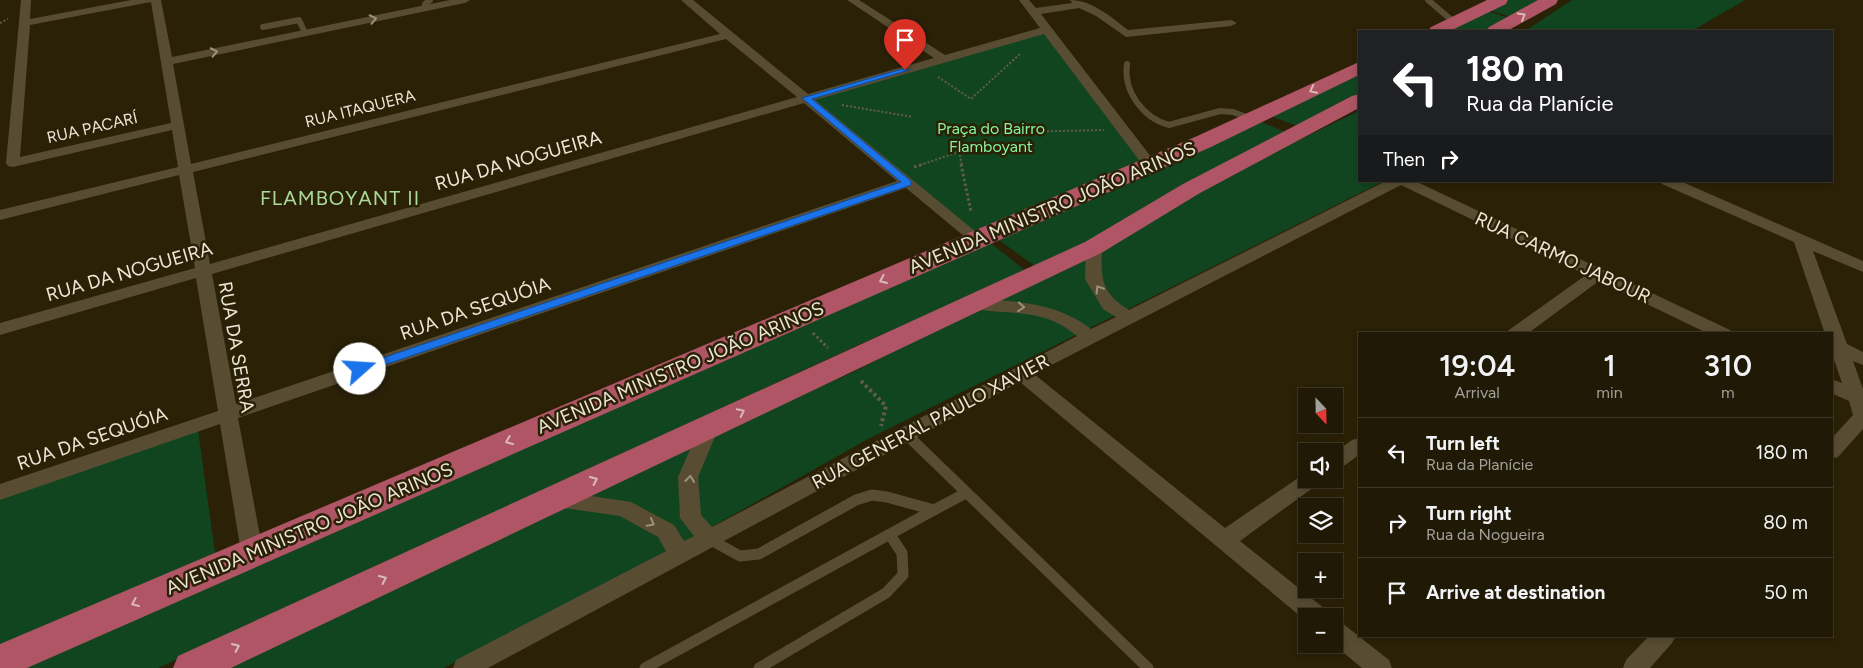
<!DOCTYPE html>
<html lang="en">
<head>
<meta charset="utf-8">
<style>
  :root { --surface:#201905; --page:#28220f; --text:#f1f3f6; --muted:#a2a09a; --line:#3d3827 }
  body { margin:0; font-family:Figtree,sans-serif; background:var(--page); color:var(--text); height:100vh; display:flex; flex-direction:column; font-size:19px; white-space:nowrap }
  * { box-sizing:border-box; margin:0 }
  p { font-size:16px; color:var(--muted) }
  .icon { flex:none; width:28px; height:28px; fill:none; stroke:currentColor; stroke-width:2; stroke-linecap:round; stroke-linejoin:round }
  .map { position:relative; flex:1; overflow:hidden }
  .side { position:absolute; left:1358px; top:332px; width:475px; height:305px; display:flex; flex-direction:column; background:var(--surface); border-radius:0px; box-shadow:0 2px 8px #0003,0 0 0 1px var(--line) }
  .side>* { flex:none }
  .banner { position:absolute; left:1358px; top:30px; width:475px; height:152px; border-radius:0px; box-shadow:0 2px 8px #0003,0 0 0 1px var(--line); background:#202124; color:#fff; overflow:hidden }
  .needle { width:32px; rotate:158deg }
  .fabs { position:absolute; left:1298px; top:388px; display:grid; gap:10px }
  .fabs a { display:grid; place-items:center; width:45px; height:45px; border-radius:0px; background:var(--surface); box-shadow:0 2px 8px #0003,0 0 0 1px var(--line); font-size:25px }
  .pin { position:absolute; display:grid; place-items:center; width:42px; height:42px; color:#fff; margin:-51px -21px; border-radius:50% 50% 50% 0; rotate:-45deg; box-shadow:0 0 5px #0007 }
  .pin .icon { rotate:45deg }
  .me { position:absolute; width:55px; margin:-28px; rotate:71deg; stroke-linejoin:round; filter:drop-shadow(0 0 4px #0008) }
  .turn { display:flex; align-items:center; gap:18px; height:105px; padding:0 25px; font-size:22px }
  .turn .icon { width:65px; height:65px; stroke-width:2.5 }
  .turn b { display:block; font-size:35px; line-height:42px }
  .then { display:flex; align-items:center; height:48px; padding:0 25px; background:#0003; gap:10px; font-size:19px }
  .eta { display:flex; justify-content:space-evenly; align-items:center; height:85px; text-align:center }
  .eta b { font-size:30px; font-weight:600; line-height:35px }
  ul { padding:0; list-style:none }
  li { display:flex; align-items:center; gap:15px; height:70px; padding:0 25px; border-top:1px solid var(--line) }
  li div { flex:1 }
  li b { display:block; font-size:19px }
  li em { font-style:normal }
  .map>svg:first-child { display:block }
</style>
</head>
<body>
<div class="map">
<svg width="1863" height="668" viewBox="0 0 1863 668">
  <rect width="100%" height="100%" fill="#2a2107"/>
  <g fill="#114520">
    <path d="M 1509,0 L 1547,0 L 1515,18 L 1489,10 Z"/>
    <path d="M 1572,0 L 1745,0 L 1692,31 L 1525,31 Z"/>
    <path d="M 1487,11 L 1512,19 L 1489,31 L 1445,31 Z"/>
    <path d="M 1047,30 L 1150,165 L 976,239 L 806,99 Z"/>
    <path d="M 1359,73 L 1359,96 L 1298,126 L 1270,116 Z"/>
    <path d="M 1359,111 L 1359,181 L 1384,181 L 868,439 L 717,524 L 444,668 L 212,668 L 724,430 L 860,369 L 1262,158 Z"/>
    <path d="M 1261,122 L 1288,133 L 1039,269 L 992,235 Z"/>
    <path d="M 989,242 L 1026,271 L 856,346 L 158,668 L 16,668 Z"/>
    <path d="M 198,430 L 216,560 L 0,653 L 0,499 Z"/>
  </g>
  <g fill="none" stroke-linecap="round" stroke-linejoin="round">
    <g stroke="#645c45" stroke-width="2" stroke-dasharray="2 2" stroke-linecap="butt">
      <path d="M 0,23 L 8,19"/>
      <path d="M 938,77 L 971,99 L 1020,54"/>
      <path d="M 842,105 L 913,117"/>
      <path d="M 1019,132 L 1104,130"/>
      <path d="M 920,165 L 959,152 L 962,165"/>
    </g>
    <g stroke="#645c45" stroke-width="3" stroke-dasharray="2.5 2.5" stroke-linecap="butt">
      <path d="M 961,164 L 971,212"/>
      <path d="M 914,167 L 924,164"/>
      <path d="M 813,333 L 828,348"/>
    </g>
    <path stroke="#645c45" stroke-width="4" stroke-dasharray="3 3" stroke-linecap="butt" d="M 861,381 L 886,406 L 881,426"/>
    <g stroke="#584d33" stroke-width="6">
      <path d="M 1428,0 L 1455,23"/>
      <path d="M 425,8 L 425,4 L 430,0"/>
      <path d="M 263,27 L 299,20 L 305,33"/>
      <path d="M 1127,64 C 1123,91 1143,118 1169,125 L 1220,111 L 1233,112 L 1252,119"/>
    </g>
    <g stroke="#584d33" stroke-width="11">
      <path d="M 906,434 L 1148,668"/>
      <path d="M 709,539 L 740,556 L 759,554 L 856,500 L 872,495 L 887,497 L 934,510 L 966,493"/>
      <path d="M 645,668 L 934,510"/>
      <path d="M 759,668 L 886,593 L 903,575 L 902,553 L 890,535"/>
    </g>
    <g fill="#584d33" fill-rule="evenodd">
      <path d="M 21,0 L 31,0 L 30,19 L 131,0 L 161,0 L 172,57 L 450,0 L 470,0 L 465,3 L 173,64 L 191,164 L 720,34 L 681,0 L 693,0 L 808,94 L 934,58 L 847,0 L 859,0 L 945,55 L 1040,28 L 1019,0 L 1029,0 L 1036,8 L 1072,3 L 1070,0 C 1092,0 1111,17 1128,30 L 1231,20 L 1237,23 L 1231,26 L 1126,37 L 1096,16 L 1079,8 L 1041,14 L 1155,162 L 1157,165 L 1150,169 L 1145,168 L 1044,34 L 815,100 L 981,236 L 984,239 L 981,242 L 971,242 L 906,188 L 238,418 L 263,552 L 260,558 L 252,561 L 244,558 L 241,552 L 220,424 L 0,500 L 0,484 L 218,411 L 196,278 L 0,335 L 0,323 L 195,268 L 179,175 L 0,220 L 0,210 L 178,167 L 172,130 L 13,167 L 8,166 L 6,163 ZM 151,2 L 171,123 L 20,157 L 30,25 ZM 726,39 L 797,97 L 210,264 L 193,172 ZM 804,103 L 897,181 L 236,404 L 212,274 Z"/>
      <path d="M 1386,181 L 1415,181 L 1730,330 L 1733,334 L 1709,334 L 1599,281 L 1527,334 L 1506,334 L 1509,330 L 1586,275 L 1401,185 L 1034,374 L 1225,528 L 1304,474 L 1306,473 L 1306,479 L 1321,479 L 1318,484 L 1240,541 L 1325,609 L 1329,616 L 1306,616 L 1306,621 L 1020,382 L 488,668 L 453,668 L 456,660 L 666,551 L 658,537 L 620,516 L 557,507 L 550,505 L 547,499 L 550,493 L 557,491 L 631,502 L 674,525 L 684,541 L 694,536 L 680,518 L 678,477 L 702,422 L 709,420 L 716,422 L 719,427 L 698,477 L 701,515 L 712,527 L 1077,336 C 1041,305 1007,317 966,307 L 964,303 L 966,299 L 972,298 C 1013,301 1057,302 1091,329 L 1116,317 L 1103,309 L 1085,279 L 1086,247 L 1088,244 L 1100,244 L 1102,247 C 1101,278 1100,292 1129,310 Z"/>
      <path d="M 1660,181 L 1680,181 L 1863,261 L 1863,272 L 1813,251 L 1847,344 L 1863,352 L 1863,365 L 1853,361 L 1863,389 L 1863,429 L 1838,457 L 1831,459 L 1831,439 L 1853,415 L 1849,401 L 1831,393 L 1831,379 L 1842,383 L 1831,351 L 1831,334 L 1825,334 L 1794,242 L 1662,184 Z"/>
      <path d="M 1359,438 L 1359,455 L 1341,468 L 1334,470 L 1334,453 L 1352,440 Z"/>
      <path d="M 1334,620 L 1342,623 L 1389,660 L 1392,668 L 1362,668 L 1333,644 Z"/>
      <path d="M 1649,636 L 1676,636 L 1672,643 L 1650,668 L 1623,668 L 1626,660 Z"/>
    </g>
    <g fill="#af5565" fill-rule="evenodd">
      <path d="M 1487,0 L 1508,0 L 1506,4 L 1450,31 L 1428,31 L 1431,27 Z"/>
      <path d="M 1538,0 L 1558,0 L 1556,4 L 1507,31 L 1486,31 L 1489,27 Z"/>
      <path d="M 1359,62 L 1359,75 L 1211,147 L 27,668 L 0,668 L 0,644 L 1195,137 Z"/>
      <path d="M 1359,94 L 1359,108 L 1200,193 L 1103,252 L 231,668 L 173,668 L 178,656 L 1085,242 L 1183,184 L 1352,96 Z"/>
    </g>
  </g>
  <defs><path id="oneway-chevron" d="M-2-3.5L2.5 0L-2 3.5" fill="none" stroke-width="1.6" stroke-linecap="round" stroke-linejoin="round" transform="scale(1.25)"/></defs>
  <g stroke="#dabab5">
    <use href="#oneway-chevron" transform="translate(1522 16) rotate(-30)"/>
    <use href="#oneway-chevron" transform="translate(1313 90) rotate(154)"/>
    <use href="#oneway-chevron" transform="translate(883 280) rotate(157)"/>
    <use href="#oneway-chevron" transform="translate(741 412) rotate(-26)"/>
    <use href="#oneway-chevron" transform="translate(509 441) rotate(157)"/>
    <use href="#oneway-chevron" transform="translate(594 480) rotate(-25)"/>
    <use href="#oneway-chevron" transform="translate(383 579) rotate(-25)"/>
    <use href="#oneway-chevron" transform="translate(135 603) rotate(157)"/>
    <use href="#oneway-chevron" transform="translate(236 647) rotate(-25)"/>
  </g>
  <g stroke="#9b927d">
    <use href="#oneway-chevron" transform="translate(373 19) rotate(-12)"/>
    <use href="#oneway-chevron" transform="translate(214 52) rotate(-12)"/>
    <use href="#oneway-chevron" transform="translate(1099 289) rotate(-122)"/>
    <use href="#oneway-chevron" transform="translate(1021 307) rotate(5)"/>
    <use href="#oneway-chevron" transform="translate(690 479) rotate(-84)"/>
    <use href="#oneway-chevron" transform="translate(651 523) rotate(28)"/>
  </g>
  <path fill="#1a73e8" stroke="#114b97" d="M 902,69 L 909,70 L 812,99 L 911,181 L 911,185 L 364,372 L 360,373 L 354,369 L 356,367 L 901,182 L 802,98 Z"/>
  <g text-anchor="middle" stroke-width="5" stroke-linejoin="round" paint-order="stroke">
    <g font-size="16" fill="#ece6d7" stroke="#2a2107">
      <text transform="translate(360 108) rotate(-14)" y="6">RUA ITAQUERA</text>
      <text transform="translate(92 127) rotate(-13)" y="6">RUA PACARÍ</text>
    </g>
    <g font-size="16" fill="#85f49c" stroke="#2a2107">
      <text x="991" y="134">Praça do Bairro<tspan x="991" dy="18">Flamboyant</tspan></text>
    </g>
    <g font-size="19" fill="#ece6d7" stroke="#2a2107">
      <text transform="translate(518 160) rotate(-16)" y="7">RUA DA NOGUEIRA</text>
      <text transform="translate(1052 207) rotate(-23)" y="7">AVENIDA MINISTRO JOÃO ARINOS</text>
      <text transform="translate(1563 257) rotate(25)" y="7">RUA CARMO JABOUR</text>
      <text transform="translate(129 271) rotate(-16)" y="7">RUA DA NOGUEIRA</text>
      <text transform="translate(475 308) rotate(-19)" y="7">RUA DA SEQUÓIA</text>
      <text transform="translate(237 347) rotate(80)" y="7">RUA DA SERRA</text>
      <text transform="translate(680 367) rotate(-23)" y="7">AVENIDA MINISTRO JOÃO ARINOS</text>
      <text transform="translate(930 421) rotate(-28)" y="7">RUA GENERAL PAULO XAVIER</text>
      <text transform="translate(92 438) rotate(-19)" y="7">RUA DA SEQUÓIA</text>
      <text transform="translate(309 528) rotate(-23)" y="7">AVENIDA MINISTRO JOÃO ARINOS</text>
    </g>
    <g font-size="20" letter-spacing="1" fill="#abdb9a" stroke="#2a2107">
      <text x="340" y="205">FLAMBOYANT II</text>
    </g>
  </g>
</svg>
<div class="fabs">
<a><svg class="needle" viewBox="-14 -14 28 28"><path d="M0-13l5 13h-10z" fill="#e53935"/><path d="M0 13l5-13h-10z" fill="#a2a09a"/></svg></a>
<a><svg class="icon" aria-label="sound" viewBox="0 0 24 24"><path d="M4 9h4l5-4v14l-5-4H4zM17 9q2 3 0 6"/></svg></a>
<a><svg class="icon" aria-label="layers" viewBox="0 0 24 24"><path d="M12 4l9 5-9 5-9-5zM3 14l9 5 9-5"/></svg></a>
<a>+</a>
<a>−</a>
</div>
<div class="pin" style="left:905px;top:70px;background:#d93025"><svg class="icon" aria-label="arrive" viewBox="0 0 24 24"><path d="M6 21V4h12l-3 4 3 4H6"/></svg></div>
<svg class="me" style="left:360px;top:369px" viewBox="-20 -20 40 40"><circle r="19" fill="#fff"/><path d="M0-13L10 11 0 6-10 11z" fill="#1a73e8"/></svg>
<div class="banner">
<div class="turn"><svg class="icon" aria-label="left" viewBox="0 0 24 24"><path d="M17 20v-9H6M10 6l-5 5 5 5"/></svg><div><b>180 m</b>Rua da Planície</div></div>
<div class="then">Then<svg class="icon" aria-label="right" viewBox="0 0 24 24"><path d="M7 20v-9h11M14 6l5 5-5 5"/></svg></div>
</div>
<section class="side">
<div class="eta">
<div><b>19:04</b><p>Arrival</p></div>
<div><b>1</b><p>min</p></div>
<div><b>310</b><p>m</p></div>
</div>
<ul>
<li><svg class="icon" aria-label="left" viewBox="0 0 24 24"><path d="M17 20v-9H6M10 6l-5 5 5 5"/></svg><div><b>Turn left</b><p>Rua da Planície</p></div><em>180 m</em></li>
<li><svg class="icon" aria-label="right" viewBox="0 0 24 24"><path d="M7 20v-9h11M14 6l5 5-5 5"/></svg><div><b>Turn right</b><p>Rua da Nogueira</p></div><em>80 m</em></li>
<li><svg class="icon" aria-label="arrive" viewBox="0 0 24 24"><path d="M6 21V4h12l-3 4 3 4H6"/></svg><div><b>Arrive at destination</b></div><em>50 m</em></li>
</ul>
</section>
</div>
</body>
</html>
